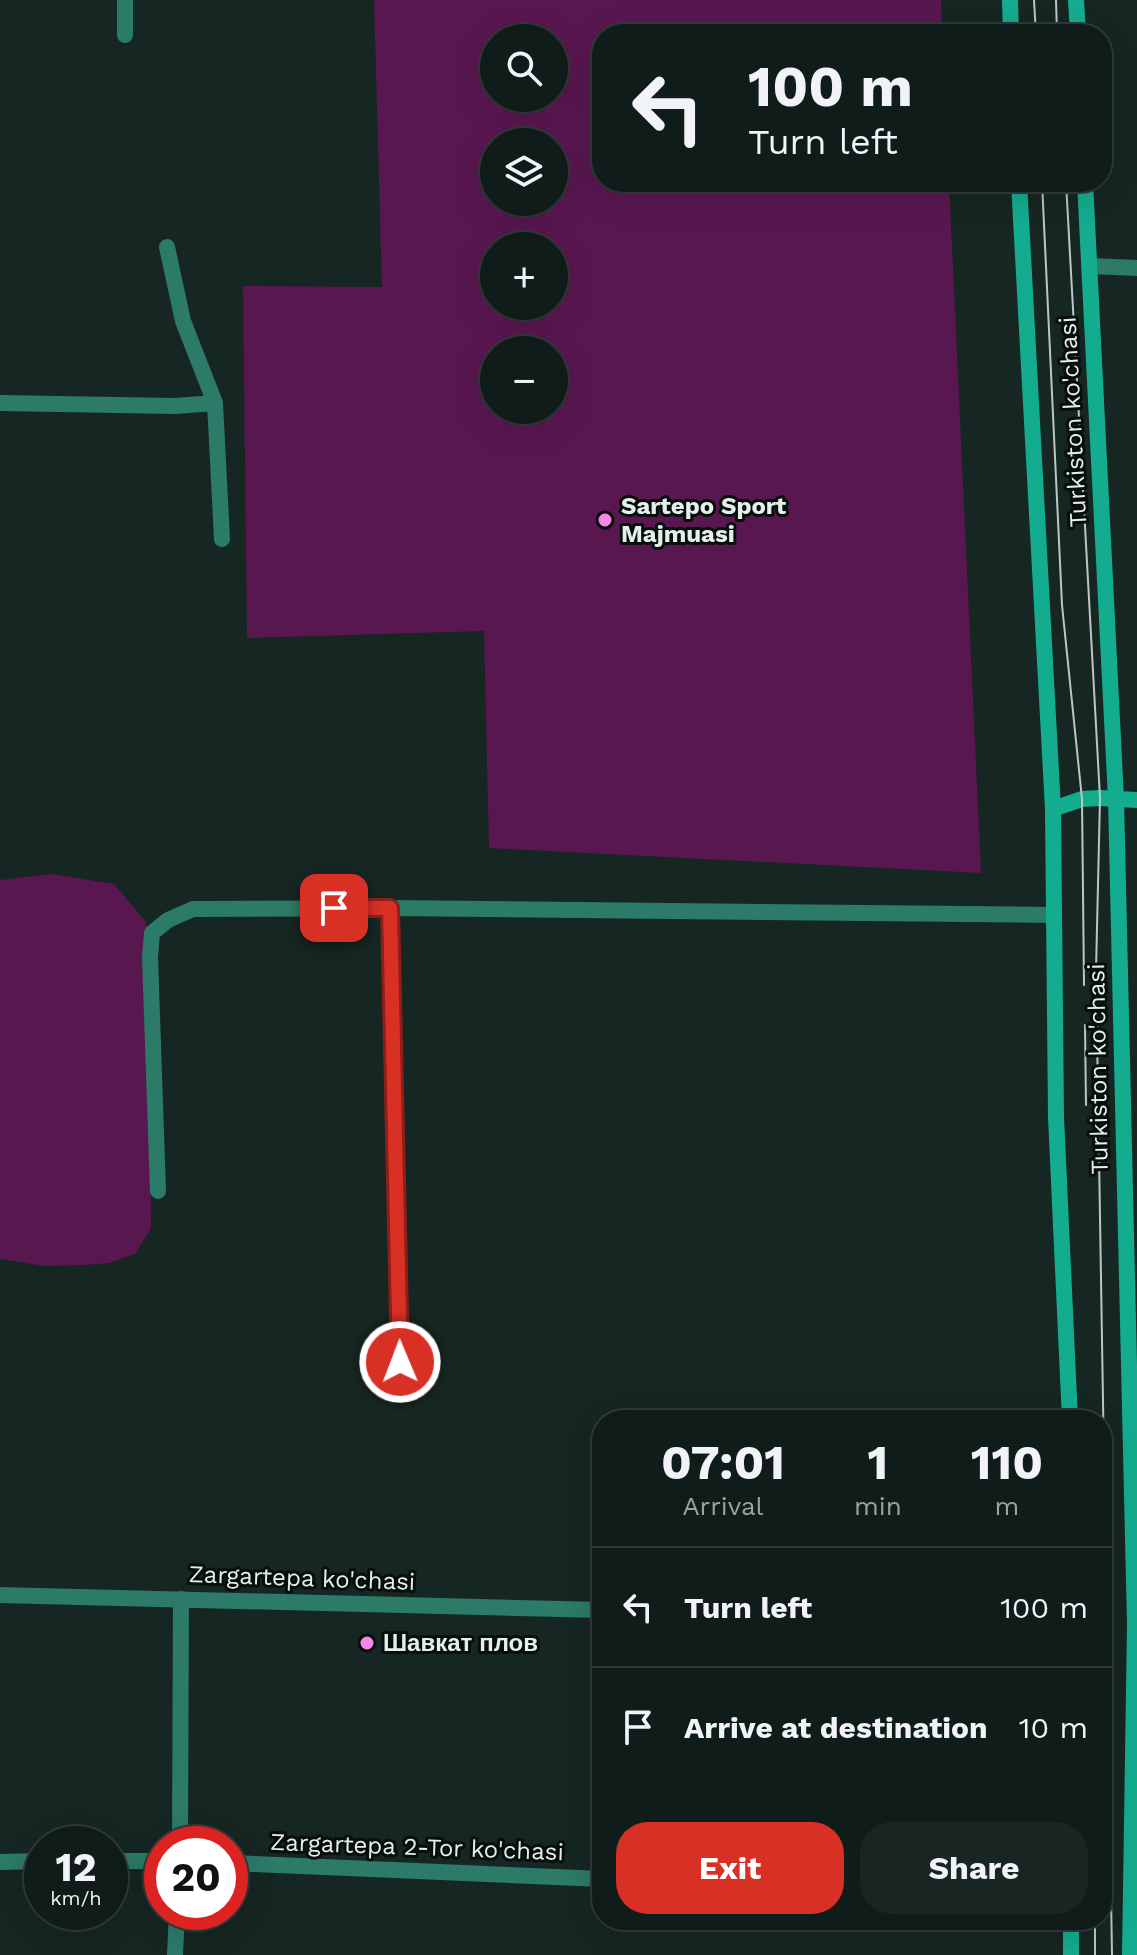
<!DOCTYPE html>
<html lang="en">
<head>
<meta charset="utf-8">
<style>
  :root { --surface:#101c1a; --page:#192523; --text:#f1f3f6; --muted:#9ca1a2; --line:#303a39; --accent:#d93025 }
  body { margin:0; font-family:"Work Sans",sans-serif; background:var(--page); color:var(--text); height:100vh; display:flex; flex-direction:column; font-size:30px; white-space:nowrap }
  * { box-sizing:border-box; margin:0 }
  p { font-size:26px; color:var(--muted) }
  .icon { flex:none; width:44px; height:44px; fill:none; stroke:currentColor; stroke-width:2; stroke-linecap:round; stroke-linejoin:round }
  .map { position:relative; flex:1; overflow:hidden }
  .panel { position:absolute; left:592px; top:1410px; width:520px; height:520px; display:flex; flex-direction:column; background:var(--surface); border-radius:32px; box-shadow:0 8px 32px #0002,0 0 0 2px var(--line) }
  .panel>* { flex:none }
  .banner { position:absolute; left:592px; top:24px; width:520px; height:168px; border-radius:32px; box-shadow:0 8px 32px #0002,0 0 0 2px var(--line); background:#101c1a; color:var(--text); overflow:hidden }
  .buttons { position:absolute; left:480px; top:24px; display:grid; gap:16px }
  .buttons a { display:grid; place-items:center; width:88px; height:88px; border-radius:50%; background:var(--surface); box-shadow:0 8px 32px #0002,0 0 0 2px var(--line); font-size:40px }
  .speed { position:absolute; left:24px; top:1826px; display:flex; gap:16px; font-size:40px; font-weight:700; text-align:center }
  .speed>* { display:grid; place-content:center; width:104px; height:104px; border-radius:50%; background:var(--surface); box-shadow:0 8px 32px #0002,0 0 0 2px var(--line); line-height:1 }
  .speed small { font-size:20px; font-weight:400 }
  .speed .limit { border:12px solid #d22; background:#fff; color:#111 }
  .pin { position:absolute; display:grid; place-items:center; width:68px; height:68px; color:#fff; margin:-34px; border-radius:16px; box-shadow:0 4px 12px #0006 }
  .me { position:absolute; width:88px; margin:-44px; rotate:359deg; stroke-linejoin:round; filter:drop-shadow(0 0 6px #0008) }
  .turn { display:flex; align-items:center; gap:28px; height:168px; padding:0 24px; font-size:36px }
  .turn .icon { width:104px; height:104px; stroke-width:2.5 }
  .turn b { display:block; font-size:56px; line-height:68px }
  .eta { display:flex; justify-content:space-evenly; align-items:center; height:136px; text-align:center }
  .eta b { font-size:48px; font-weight:700; line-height:56px }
  .cta { display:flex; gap:16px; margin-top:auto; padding:16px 24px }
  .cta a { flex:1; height:92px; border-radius:32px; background:var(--accent); color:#fff; font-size:32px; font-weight:700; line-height:92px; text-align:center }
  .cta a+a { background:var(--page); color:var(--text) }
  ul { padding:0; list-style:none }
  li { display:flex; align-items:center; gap:24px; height:120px; padding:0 24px; border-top:2px solid var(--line) }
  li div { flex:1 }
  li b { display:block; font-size:30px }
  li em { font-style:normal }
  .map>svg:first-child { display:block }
</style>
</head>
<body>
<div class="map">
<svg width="1137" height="1955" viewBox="0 0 1137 1955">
  <rect width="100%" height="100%" fill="#162622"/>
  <g fill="#591750" fill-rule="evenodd">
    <path d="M 374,0 L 941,0 L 942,34 L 602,34 L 602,182 L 949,182 L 981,873 L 489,848 L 484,631 L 247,638 L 243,286 L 382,287 ZM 494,38 L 554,38 L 554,98 L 494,98 ZM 494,142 L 554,142 L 554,202 L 494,202 ZM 494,246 L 554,246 L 554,306 L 494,306 ZM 494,350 L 554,350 L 554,410 L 494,410 Z"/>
    <path d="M 51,874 L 114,884 L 146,922 L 150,971 L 151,1228 L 135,1254 L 109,1263 L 85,1265 L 44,1266 L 0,1259 L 0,880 Z"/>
  </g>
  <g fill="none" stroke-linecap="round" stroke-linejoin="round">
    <g stroke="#2c7a68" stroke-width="16">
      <path d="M 390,908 L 400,1362"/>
      <path d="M 158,1191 L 150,957 L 152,933 L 168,920 L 193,909 L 390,908 L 1054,915"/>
    </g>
    <g stroke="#2c7a68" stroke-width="16">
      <path d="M 125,0 L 125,35"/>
      <path d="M 167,247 L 183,321 L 215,403"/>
      <path d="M 1090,266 L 1137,268"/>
      <path d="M 0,403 L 175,406 L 215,403 L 222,539"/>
      <path d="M 0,1595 L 602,1610"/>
      <path d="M 180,1844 L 181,1599"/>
      <path d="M 110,1861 L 162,1861"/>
      <path d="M 0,1862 L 42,1861"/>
      <path d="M 230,1863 L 602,1879"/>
      <path d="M 175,1955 L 177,1912"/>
    </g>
    <g stroke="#14ac8f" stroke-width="16">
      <path d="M 1010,0 L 1011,34"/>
      <path d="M 1076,0 L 1078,34"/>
      <path d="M 1019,182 L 1053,809 L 1056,1117 L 1070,1420"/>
      <path d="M 1085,182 L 1116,799 L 1135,1625 L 1130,1955"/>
      <path d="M 1053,809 L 1082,799 L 1100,798 L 1137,800"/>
      <path d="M 1071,1955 L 1071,1920"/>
    </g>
    <g stroke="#bcc7c4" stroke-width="2">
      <path d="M 1034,0 L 1036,34"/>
      <path d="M 1056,0 L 1057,34"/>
      <path d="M 1042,182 L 1062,605 L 1082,799 L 1084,985"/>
      <path d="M 1066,182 L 1100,798 L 1096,971 L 1112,1955"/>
      <path d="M 1085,1025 L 1086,1105"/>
      <path d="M 1095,1920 L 1095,1955"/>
    </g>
  </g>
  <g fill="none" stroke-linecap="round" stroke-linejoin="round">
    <defs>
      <path id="route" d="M 334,908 L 390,908 L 400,1362"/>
    </defs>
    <use href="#route" stroke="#8d1f18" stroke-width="20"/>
    <use href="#route" stroke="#d93025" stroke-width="14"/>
  </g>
  <g fill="#fa87e7" stroke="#070e0b" stroke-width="3">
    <circle cx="605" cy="520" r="8"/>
    <circle cx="367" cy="1643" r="8"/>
  </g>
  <g text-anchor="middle" stroke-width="6" stroke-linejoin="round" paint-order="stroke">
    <g font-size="24" fill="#e4eeeb" stroke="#070e0b">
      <text transform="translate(1073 422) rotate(-93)" y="8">Turkiston ko'chasi</text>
      <text transform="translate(1098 1069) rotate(-91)" y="8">Turkiston ko'chasi</text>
      <text transform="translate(302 1578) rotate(2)" y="8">Zargartepa ko'chasi</text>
      <text transform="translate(417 1847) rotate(2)" y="8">Zargartepa 2-Tor ko'chasi</text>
    </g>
    <g font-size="24" font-weight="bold" fill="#e4eeeb" stroke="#070e0b" text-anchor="start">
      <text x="621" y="514">Sartepo Sport<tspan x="621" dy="28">Majmuasi</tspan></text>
      <text x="383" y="1651">Шавкат плов</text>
    </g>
  </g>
</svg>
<div class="buttons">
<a><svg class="icon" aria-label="search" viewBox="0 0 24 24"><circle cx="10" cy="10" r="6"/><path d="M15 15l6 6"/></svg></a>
<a><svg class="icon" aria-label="layers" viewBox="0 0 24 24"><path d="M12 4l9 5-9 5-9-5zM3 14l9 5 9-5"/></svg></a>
<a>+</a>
<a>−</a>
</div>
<div class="speed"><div>12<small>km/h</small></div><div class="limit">20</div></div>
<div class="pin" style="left:334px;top:908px;background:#d93025"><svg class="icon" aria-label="arrive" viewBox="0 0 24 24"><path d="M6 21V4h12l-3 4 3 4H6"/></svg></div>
<svg class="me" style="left:400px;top:1362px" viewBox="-20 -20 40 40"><circle r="17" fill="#d93025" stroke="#fff" stroke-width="3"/><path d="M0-11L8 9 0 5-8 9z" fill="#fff"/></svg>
<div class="banner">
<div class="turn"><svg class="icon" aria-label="left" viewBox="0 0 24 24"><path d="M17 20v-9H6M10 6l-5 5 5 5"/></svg><div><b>100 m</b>Turn left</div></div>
</div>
<section class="panel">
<div class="eta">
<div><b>07:01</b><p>Arrival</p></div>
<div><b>1</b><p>min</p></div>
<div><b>110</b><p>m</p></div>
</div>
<ul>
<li><svg class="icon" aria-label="left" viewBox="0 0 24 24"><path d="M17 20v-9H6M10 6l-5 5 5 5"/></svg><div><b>Turn left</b></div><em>100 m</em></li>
<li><svg class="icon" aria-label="arrive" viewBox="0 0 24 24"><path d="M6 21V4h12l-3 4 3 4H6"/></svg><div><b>Arrive at destination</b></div><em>10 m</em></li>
</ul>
<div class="cta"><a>Exit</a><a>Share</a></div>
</section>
</div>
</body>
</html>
